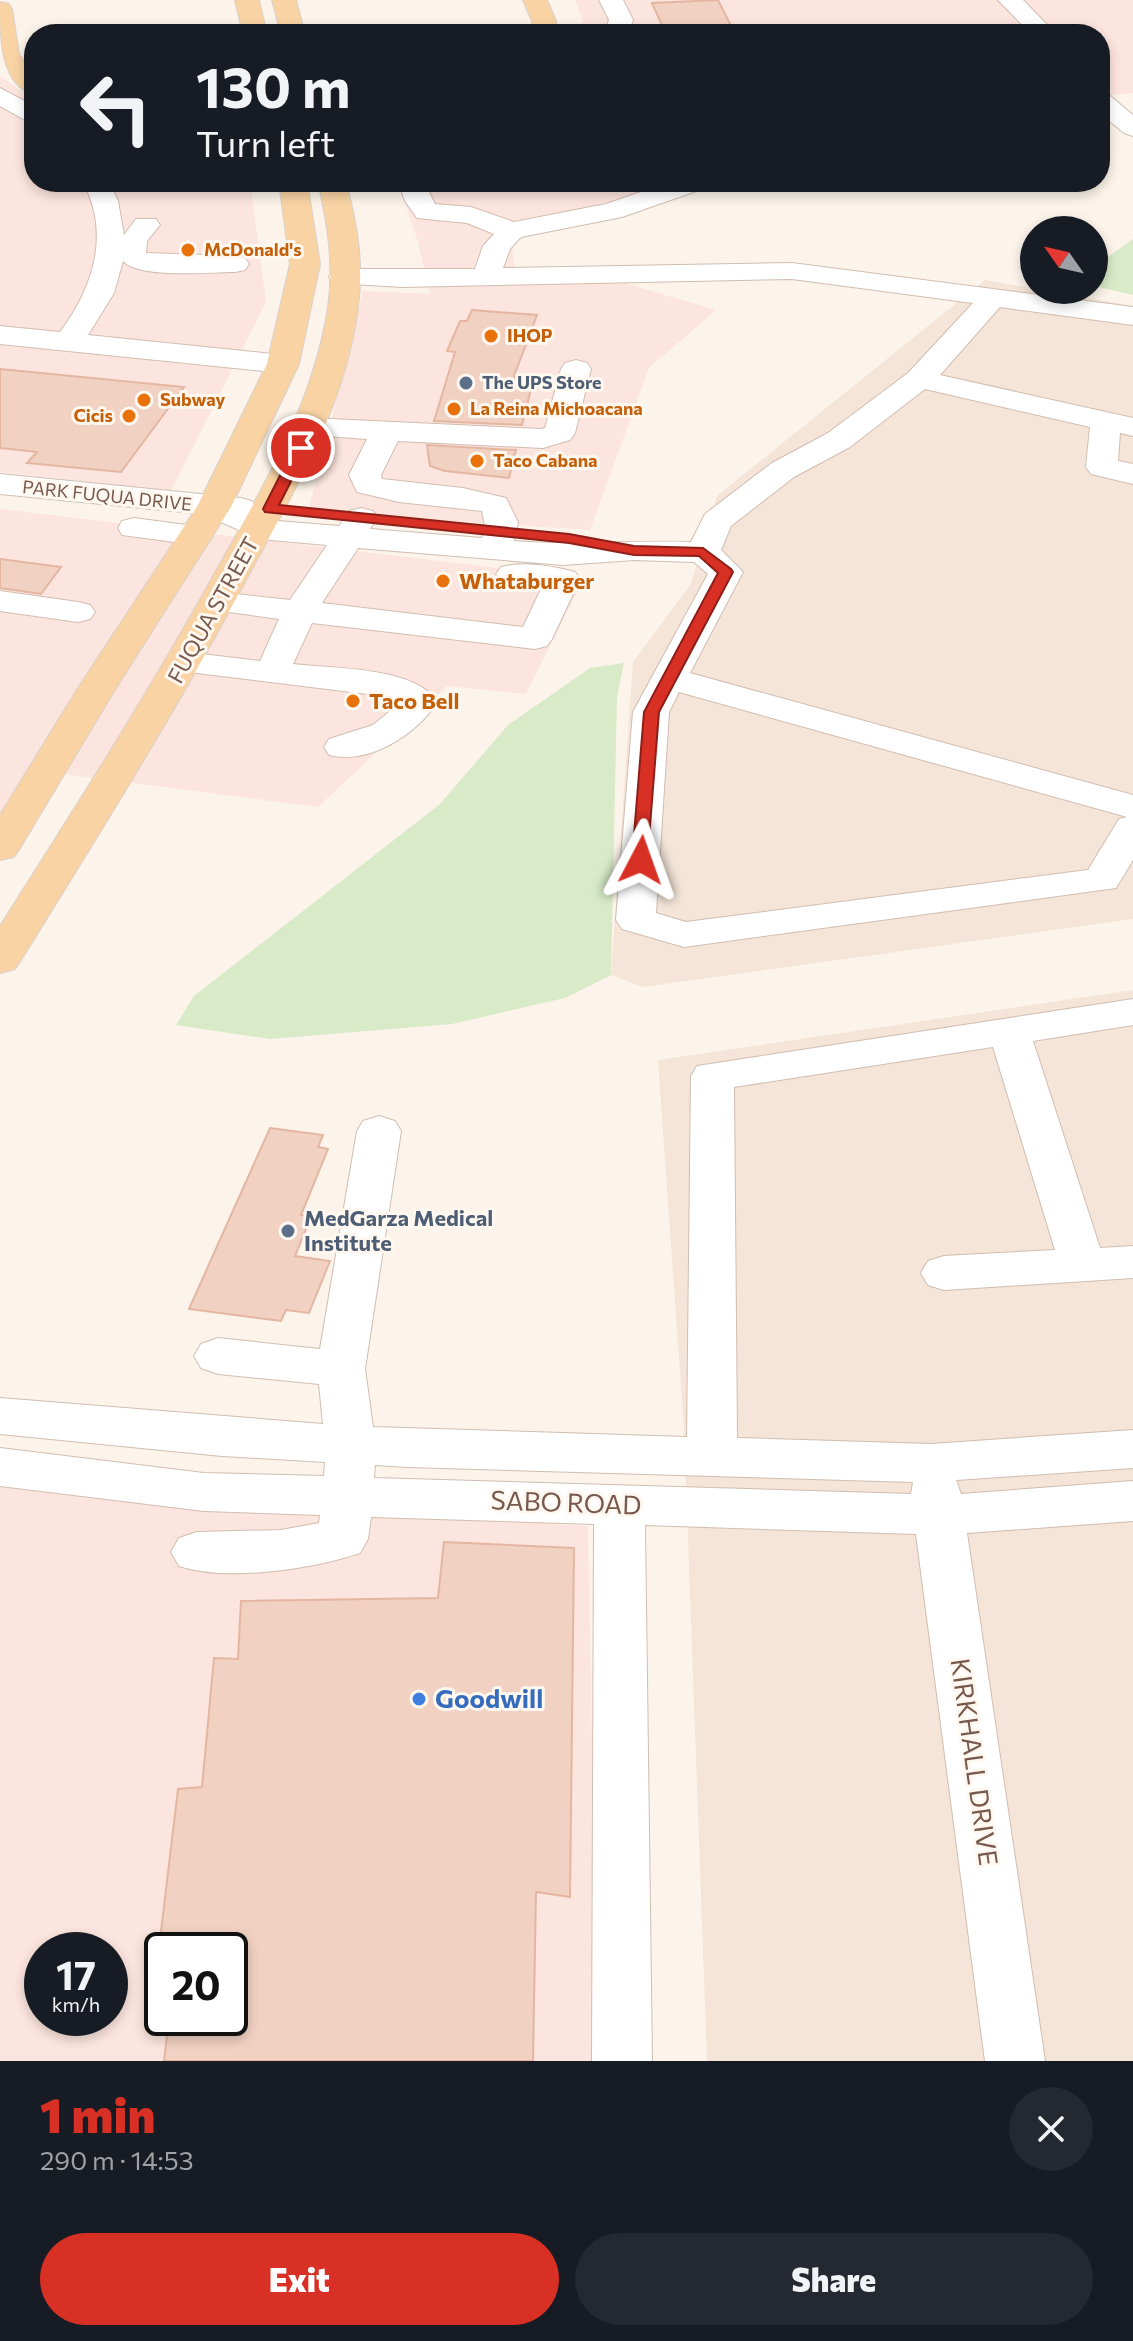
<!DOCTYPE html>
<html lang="en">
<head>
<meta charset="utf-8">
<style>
  :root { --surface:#171b24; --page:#242831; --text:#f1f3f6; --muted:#9ea1a6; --accent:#d93025 }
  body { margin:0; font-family:Commissioner,sans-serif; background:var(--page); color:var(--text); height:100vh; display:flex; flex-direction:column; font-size:30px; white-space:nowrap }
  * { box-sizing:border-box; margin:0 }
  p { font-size:26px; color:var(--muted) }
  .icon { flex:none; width:44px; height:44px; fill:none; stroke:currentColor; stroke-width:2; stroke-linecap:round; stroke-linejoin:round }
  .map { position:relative; height:2061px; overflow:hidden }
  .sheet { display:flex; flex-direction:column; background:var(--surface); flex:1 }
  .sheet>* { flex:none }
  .guide { position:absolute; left:24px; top:24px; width:1086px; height:168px; border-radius:32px; box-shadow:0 4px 12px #0003; background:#171b24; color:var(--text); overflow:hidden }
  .needle { width:52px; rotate:304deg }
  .tools { position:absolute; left:1020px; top:216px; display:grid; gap:16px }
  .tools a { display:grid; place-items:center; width:88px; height:88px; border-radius:50%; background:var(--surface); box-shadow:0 4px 12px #0003; font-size:40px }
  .speed { position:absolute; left:24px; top:1932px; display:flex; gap:16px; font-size:40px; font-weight:700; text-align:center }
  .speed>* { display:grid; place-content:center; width:104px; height:104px; border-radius:50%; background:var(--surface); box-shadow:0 4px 12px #0003; line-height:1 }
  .speed small { font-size:20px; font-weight:400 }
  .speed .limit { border:4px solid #111; border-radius:12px; background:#fff; color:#111 }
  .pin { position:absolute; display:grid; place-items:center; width:68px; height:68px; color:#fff; margin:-34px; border:4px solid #fff; border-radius:50%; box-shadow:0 2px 8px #0007 }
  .me { position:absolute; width:88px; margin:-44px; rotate:4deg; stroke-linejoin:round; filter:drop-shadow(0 0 6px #0008) }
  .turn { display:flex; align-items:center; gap:28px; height:168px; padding:0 40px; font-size:36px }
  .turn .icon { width:104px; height:104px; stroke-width:2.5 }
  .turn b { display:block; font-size:56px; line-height:68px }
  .round { display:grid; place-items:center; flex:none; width:84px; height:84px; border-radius:42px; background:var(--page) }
  .summary { display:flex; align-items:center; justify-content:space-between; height:136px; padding:0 40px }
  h1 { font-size:48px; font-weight:800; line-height:60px; color:var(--accent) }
  .primary-button { display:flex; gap:16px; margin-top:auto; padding:16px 40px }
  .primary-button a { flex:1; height:92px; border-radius:48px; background:var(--accent); color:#fff; font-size:32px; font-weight:800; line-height:92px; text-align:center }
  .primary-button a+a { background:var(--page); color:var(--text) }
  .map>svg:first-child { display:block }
</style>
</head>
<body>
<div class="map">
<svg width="1133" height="2061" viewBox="0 0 1133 2061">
  <rect width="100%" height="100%" fill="#fcf4ea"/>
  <g fill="#f4e5d8">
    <path d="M 985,280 L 1133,306 L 1133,919 L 643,987 L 611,975 L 633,662 L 691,584 L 717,496 Z"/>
    <path d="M 1133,990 L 1133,2061 L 707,2061 L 684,1429 L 658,1060 Z"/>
  </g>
  <g fill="#fce5de" fill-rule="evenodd">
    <path d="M 575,0 L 1133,0 L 1133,93 L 1100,96 L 1100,34 L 574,34 L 583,22 Z"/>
    <path d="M 0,76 L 34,100 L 34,182 L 250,182 L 266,302 L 171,491 L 0,472 Z"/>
    <path d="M 398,182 L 678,182 L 610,206 L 507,222 L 518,283 L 625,283 L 716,310 L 649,368 L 590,530 L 308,512 L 363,291 L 430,294 L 418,242 Z"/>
    <path d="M 0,509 L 584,578 L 526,694 L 447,686 L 318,807 L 32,770 L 0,817 Z"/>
    <path d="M 0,1479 L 170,1503 L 588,1526 L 598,2061 L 0,2061 ZM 42,1950 L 110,1950 L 110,2018 L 42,2018 ZM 162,1950 L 230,1950 L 230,2018 L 162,2018 Z"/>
  </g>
  <g fill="#d8eac8">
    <path d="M 1133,239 L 1133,295 L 1094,286 L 1094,267 Z"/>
    <path d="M 624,663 L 617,697 L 611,975 L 565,998 L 452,1024 L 270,1039 L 176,1025 L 194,996 L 440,804 L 508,725 L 590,668 Z"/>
  </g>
  <g fill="#f1d1c2" stroke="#e4b6a2" stroke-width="2">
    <path d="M 718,0 L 735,34 L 666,34 L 652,3 Z"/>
    <path d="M 472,310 L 537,315 L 514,376 L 534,377 L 522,425 L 434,421 L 455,352 L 447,351 L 460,321 L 467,321 Z"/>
    <path d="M 0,369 L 184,387 L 121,472 L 27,463 L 37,452 L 0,448 Z"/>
    <path d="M 427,445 L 516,450 L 509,478 L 445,471 L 430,466 Z"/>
    <path d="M 0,559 L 61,567 L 41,594 L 0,588 Z"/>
    <path d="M 270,1128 L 323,1135 L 318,1147 L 328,1149 L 301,1215 L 311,1217 L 295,1256 L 330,1261 L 309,1313 L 286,1310 L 281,1321 L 189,1309 Z"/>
    <path d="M 444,1542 L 574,1548 L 570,1897 L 536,1892 L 533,2061 L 164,2061 L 169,2018 L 230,2018 L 230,1950 L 176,1950 L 177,1941 L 160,1940 L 178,1789 L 202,1787 L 214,1658 L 238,1659 L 241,1601 L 438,1598 Z"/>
  </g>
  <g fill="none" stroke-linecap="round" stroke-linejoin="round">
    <defs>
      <g id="minor">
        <path d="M 599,0 L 623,0 L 633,20 L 628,34 L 604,34 L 609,20 Z"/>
        <path d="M 998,0 L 1023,0 L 1056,34 L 1031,34 Z"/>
        <path d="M 0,88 L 34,106 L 34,125 L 0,106 Z"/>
        <path d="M 1100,93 L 1109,95 L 1133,115 L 1133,136 L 1124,133 L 1100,113 Z"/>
        <path d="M 83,182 L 109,182 L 118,201 L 124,235 L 136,219 L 156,219 L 160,225 L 147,241 L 146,253 L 235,256 L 245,258 L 249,264 L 245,270 L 235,272 C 210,272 139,279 123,261 L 114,293 L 88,335 L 283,355 L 294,358 L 298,364 L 294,370 L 283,373 L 0,344 L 0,326 L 60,332 C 93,288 111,234 83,182 Z"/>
        <path d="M 398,182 L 424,182 L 435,204 L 471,207 L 514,222 L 606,204 L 670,182 L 709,182 L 705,188 L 622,217 L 521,237 L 510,249 L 503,268 L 792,263 L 1133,307 L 1133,325 L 1000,307 L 940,375 L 1133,418 L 1133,436 L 1120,433 L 1118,461 L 1133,464 L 1133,484 L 1091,474 L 1086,467 L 1090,427 L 925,389 L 850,447 L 794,477 L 731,526 L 721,550 L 743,572 L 690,673 L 1133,795 L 1133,860 L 1116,888 L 684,947 L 622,929 L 616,920 L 633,712 L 708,574 L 694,562 L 634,560 L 563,565 L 358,548 L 322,603 L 523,627 L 542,587 L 501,581 L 496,574 L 501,567 C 524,561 552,566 575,572 L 580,579 L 552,639 L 547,646 L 535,649 L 312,623 L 293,664 C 334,669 413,666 438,702 C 415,735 370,765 329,755 L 324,747 L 329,739 L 373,725 L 400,703 L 384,696 L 173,670 L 167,663 L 173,656 L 185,652 L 260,661 L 279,619 L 207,609 L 202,602 L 207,595 L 219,592 L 290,600 L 327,545 L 259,539 L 203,514 L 0,494 L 0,474 L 241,498 L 252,501 L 257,508 L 253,514 L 266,520 L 339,526 L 349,511 L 361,508 L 373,511 L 377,518 L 370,529 L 482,538 L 485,527 L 482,511 L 399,502 L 357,492 L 349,475 L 367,439 L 298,434 L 294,427 L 298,420 L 309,418 L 540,429 L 545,428 L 561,369 L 565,363 L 576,360 L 587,363 L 591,369 L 575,433 L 570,440 L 543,448 L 398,441 L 381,475 L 382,479 L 463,488 L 506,498 L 518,522 L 514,541 C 573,546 632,540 691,542 L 705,514 L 772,463 L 828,433 L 908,373 L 973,303 L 792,279 L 403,287 L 333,283 L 329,277 L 333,271 L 343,269 L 475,269 L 483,246 L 494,234 L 467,223 L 417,218 L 405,201 ZM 679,692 L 1120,815 L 1127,817 L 1119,819 L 1088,870 L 686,922 L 656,913 L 669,712 Z"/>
        <path d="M 134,518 L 209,528 L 213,535 L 209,542 L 197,545 L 122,535 L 118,528 L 122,521 Z"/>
        <path d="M 0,591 L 78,602 L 90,605 L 95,612 L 90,619 L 78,622 L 0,611 Z"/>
        <path d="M 1133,999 L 1133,1025 L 1033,1041 L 1100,1248 L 1133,1246 L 1133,1278 L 944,1290 L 928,1285 L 921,1273 L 928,1261 L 944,1256 L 1055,1250 L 993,1047 L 734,1087 L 737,1438 L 931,1444 L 1133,1430 L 1133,1468 L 956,1480 L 961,1494 L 1133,1481 L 1133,1521 L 967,1533 L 1045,2061 L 985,2061 L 916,1534 L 645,1525 L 652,2061 L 592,2061 L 594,1524 L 371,1517 L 368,1539 L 360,1553 C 313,1569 226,1582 179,1566 L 171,1552 L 179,1538 L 197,1532 L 281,1530 L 319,1523 L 320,1515 L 204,1511 L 0,1486 L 0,1448 L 204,1473 L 324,1476 L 325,1462 L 222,1456 L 0,1434 L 0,1398 L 323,1424 L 319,1384 L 218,1374 L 201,1368 L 194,1356 L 201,1344 L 218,1338 L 320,1349 L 357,1131 L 363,1121 L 379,1116 L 395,1121 L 401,1131 L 365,1369 L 373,1427 L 687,1437 L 691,1076 L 697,1066 ZM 375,1465 L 407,1467 L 913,1482 L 911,1494 L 374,1478 Z"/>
      </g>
      <g id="major">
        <path d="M 235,0 L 259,0 L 267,34 L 243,34 Z"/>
        <path d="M 272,0 L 296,0 L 305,34 L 281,34 Z"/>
        <path d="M 523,0 L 547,0 L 556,21 L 557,34 L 533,34 L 532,21 Z"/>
        <path d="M 0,2 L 9,4 L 12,9 L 19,54 L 34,75 L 34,95 C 0,84 0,37 0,2 Z"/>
        <path d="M 279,182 L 307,182 L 320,264 L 299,364 L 231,507 L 116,688 L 20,848 L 14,857 L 0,860 L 0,815 L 78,688 L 197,507 L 267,364 L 290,264 Z"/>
        <path d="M 318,182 L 346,182 C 357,226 364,262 358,307 C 346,403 297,486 252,569 C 181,703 101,831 21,960 L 15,969 L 0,973 L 0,926 C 75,808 150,691 217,569 C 264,486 313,404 328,308 C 334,263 328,225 318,182 Z"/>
      </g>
    </defs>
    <use href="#minor" stroke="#d1bdb1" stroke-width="2"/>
    <use href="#major" stroke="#d9d1cd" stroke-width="2"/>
    <use href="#minor" fill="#fff" fill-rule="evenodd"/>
    <use href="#major" fill="#f9d3a4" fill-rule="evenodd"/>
  </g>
  <path fill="#d93025" stroke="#8d1f18" stroke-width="2" d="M 301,444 L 308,448 L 279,505 L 569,534 L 634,546 L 703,548 L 731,569 L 733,572 L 659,712 L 647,864 L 641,865 L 632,860 L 644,712 L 718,573 L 699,556 L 634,555 L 569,543 L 265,512 L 263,509 L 294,448 Z"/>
  <g fill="#e8710a" stroke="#fff8f0" stroke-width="3">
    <circle cx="188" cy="250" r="8"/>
    <circle cx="491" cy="336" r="8"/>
    <circle cx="144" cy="400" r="8"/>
    <circle cx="454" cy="409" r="8"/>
    <circle cx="129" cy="416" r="8"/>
    <circle cx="477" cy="461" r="8"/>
    <circle cx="443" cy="581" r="8"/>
    <circle cx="353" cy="701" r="8"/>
  </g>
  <g fill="#5c6f8a" stroke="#fff8f0" stroke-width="3">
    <circle cx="466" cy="383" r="8"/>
    <circle cx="288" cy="1231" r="8"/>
  </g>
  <circle fill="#3f7fe0" stroke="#fff8f0" stroke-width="3" cx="419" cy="1699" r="8"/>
  <g text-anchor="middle" stroke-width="6" stroke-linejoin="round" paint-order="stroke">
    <g font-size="18" font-weight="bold" fill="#c56008" stroke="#fff8f0" text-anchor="start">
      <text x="204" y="256">McDonald's</text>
      <text x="507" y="342">IHOP</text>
      <text x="160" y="406">Subway</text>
      <text x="470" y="415">La Reina Michoacana</text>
      <text x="113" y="422" text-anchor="end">Cicis</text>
      <text x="493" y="467">Taco Cabana</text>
    </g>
    <g font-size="18" font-weight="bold" fill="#4e5e75" stroke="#fff8f0" text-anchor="start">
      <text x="482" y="389">The UPS Store</text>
    </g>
    <g font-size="18" fill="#77594d" stroke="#fff8f0">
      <text transform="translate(107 496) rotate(6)" y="6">PARK FUQUA DRIVE</text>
    </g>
    <g font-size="22" font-weight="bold" fill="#c56008" stroke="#fff8f0" text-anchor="start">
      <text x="459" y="589">Whataburger</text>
      <text x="369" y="709">Taco Bell</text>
    </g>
    <g font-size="22" fill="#77594d" stroke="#fff8f0">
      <text transform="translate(213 610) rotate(-61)" y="8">FUQUA STREET</text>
    </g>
    <g font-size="22" font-weight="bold" fill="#4e5e75" stroke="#fff8f0" text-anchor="start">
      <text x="304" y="1226">MedGarza Medical<tspan x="304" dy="25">Institute</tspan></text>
    </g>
    <g font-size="26" fill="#77594d" stroke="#fff8f0">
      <text transform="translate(566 1503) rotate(2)" y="9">SABO ROAD</text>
      <text transform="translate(974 1762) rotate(82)" y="9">KIRKHALL DRIVE</text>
    </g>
    <g font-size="26" font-weight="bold" fill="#366cbe" stroke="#fff8f0" text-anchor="start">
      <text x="435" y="1708">Goodwill</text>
    </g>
  </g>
</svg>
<div class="tools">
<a><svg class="needle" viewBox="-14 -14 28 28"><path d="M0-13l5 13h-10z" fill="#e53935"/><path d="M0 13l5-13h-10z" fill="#9ea1a6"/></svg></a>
</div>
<div class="speed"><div>17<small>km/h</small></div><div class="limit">20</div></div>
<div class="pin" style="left:301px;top:448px;background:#d93025"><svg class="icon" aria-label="arrive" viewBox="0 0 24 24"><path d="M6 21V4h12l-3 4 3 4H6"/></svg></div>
<svg class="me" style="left:641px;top:860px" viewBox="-20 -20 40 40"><path d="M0-17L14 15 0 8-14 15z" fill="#d93025" stroke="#fff" stroke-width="4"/></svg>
<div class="guide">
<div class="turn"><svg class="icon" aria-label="left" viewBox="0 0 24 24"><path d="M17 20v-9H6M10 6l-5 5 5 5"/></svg><div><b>130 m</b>Turn left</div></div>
</div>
</div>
<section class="sheet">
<div class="summary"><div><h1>1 min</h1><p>290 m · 14:53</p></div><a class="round"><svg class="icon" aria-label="close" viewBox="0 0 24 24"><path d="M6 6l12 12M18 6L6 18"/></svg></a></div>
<div class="primary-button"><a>Exit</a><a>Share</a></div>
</section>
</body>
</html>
